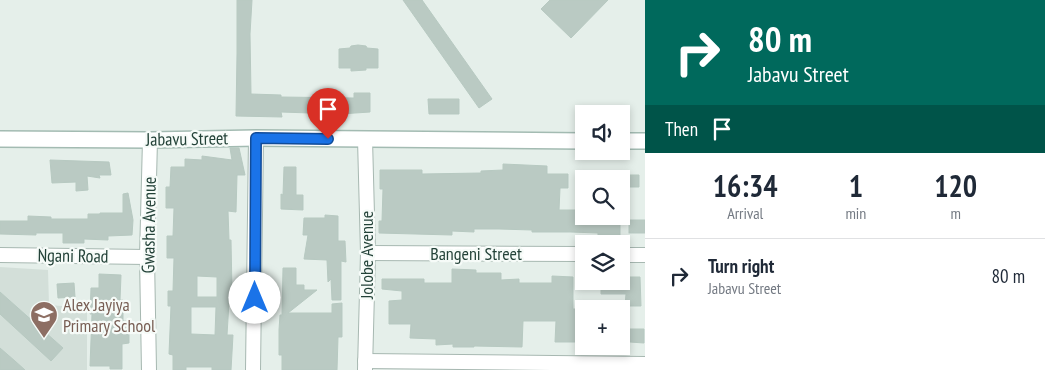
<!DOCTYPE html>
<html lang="en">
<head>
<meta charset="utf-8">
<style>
  :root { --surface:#fff; --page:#f6f6f7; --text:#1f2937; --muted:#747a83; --line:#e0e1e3 }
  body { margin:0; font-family:"PT Sans Narrow",sans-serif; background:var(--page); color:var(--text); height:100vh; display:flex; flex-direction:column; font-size:19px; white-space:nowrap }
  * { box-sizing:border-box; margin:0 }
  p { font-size:16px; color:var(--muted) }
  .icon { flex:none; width:28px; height:28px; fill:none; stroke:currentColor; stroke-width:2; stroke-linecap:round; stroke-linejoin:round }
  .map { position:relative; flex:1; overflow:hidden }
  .details { display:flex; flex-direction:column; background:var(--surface); width:400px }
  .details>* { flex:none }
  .hud { background:#00695c; color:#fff; overflow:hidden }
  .buttons { position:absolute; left:575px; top:105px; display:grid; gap:10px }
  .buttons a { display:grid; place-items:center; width:55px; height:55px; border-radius:0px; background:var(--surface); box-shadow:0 2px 8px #0003; font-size:25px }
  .pin { position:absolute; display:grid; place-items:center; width:42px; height:42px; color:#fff; margin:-51px -21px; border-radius:50% 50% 50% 0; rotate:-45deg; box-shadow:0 0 5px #0007 }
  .pin .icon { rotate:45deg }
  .me { position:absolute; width:55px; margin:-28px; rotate:0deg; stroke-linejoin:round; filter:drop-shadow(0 0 4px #0008) }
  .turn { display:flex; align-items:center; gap:18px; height:105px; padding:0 20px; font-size:22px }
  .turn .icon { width:65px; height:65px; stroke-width:2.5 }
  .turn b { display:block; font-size:35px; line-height:42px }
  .then { display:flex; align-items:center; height:48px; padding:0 20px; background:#0003; gap:10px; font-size:19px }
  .eta { display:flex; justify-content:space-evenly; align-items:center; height:85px; text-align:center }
  .eta b { font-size:30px; font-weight:800; line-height:35px }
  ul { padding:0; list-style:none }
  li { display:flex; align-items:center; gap:15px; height:75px; padding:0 20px; border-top:1px solid var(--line) }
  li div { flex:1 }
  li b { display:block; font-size:19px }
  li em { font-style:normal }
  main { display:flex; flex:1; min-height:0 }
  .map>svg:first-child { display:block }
</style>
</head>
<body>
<main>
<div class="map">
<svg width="645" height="370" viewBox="0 0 645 370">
  <rect width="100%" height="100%" fill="#e5efea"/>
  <path fill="#d3dfd9" d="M 0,267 L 48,270 L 49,305 L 87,308 L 87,370 L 0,370 Z"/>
  <g fill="#bacac3" stroke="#b7c9c1" fill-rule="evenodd">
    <path d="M 237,0 L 252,0 L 250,34 L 251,94 L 281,95 L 281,97 L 354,98 L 354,93 L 370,93 L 370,112 L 340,114 L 281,112 L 282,117 L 236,116 L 237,54 Z"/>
    <path d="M 403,0 L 422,0 L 492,99 L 479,108 Z"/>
    <path d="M 550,0 L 608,0 L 571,38 L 541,9 Z"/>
    <path d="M 358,45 L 366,46 L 367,48 L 378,49 L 378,68 L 366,68 L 366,70 L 351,71 L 351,68 L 339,68 L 339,49 L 350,48 L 351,46 Z"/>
    <path d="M 428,99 L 459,99 L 459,114 L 429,114 Z"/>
    <path d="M 230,148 L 239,148 L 245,175 L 237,175 L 236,212 L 228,211 L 229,240 L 231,240 L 232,292 L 231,302 L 229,302 L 227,335 L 233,335 L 231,370 L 212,370 L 212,367 L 186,367 L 186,370 L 173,370 L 173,355 L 169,354 L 171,306 L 168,306 L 168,291 L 173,291 L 174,258 L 167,258 L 167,236 L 173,236 L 174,208 L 166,208 L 166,187 L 170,187 L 171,167 L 185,167 L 185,159 L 202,160 L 202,156 L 232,160 ZM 197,276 L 217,277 L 217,297 L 197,297 ZM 191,307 L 216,307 L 215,335 L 191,334 Z"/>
    <path d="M 50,160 L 109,162 L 111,175 L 99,175 L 100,178 L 87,176 L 88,190 L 76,191 L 76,182 L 52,183 Z"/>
    <path d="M 503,164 L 547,166 L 547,174 L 568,174 L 568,188 L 560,188 L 559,210 L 584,210 L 584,216 L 596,216 L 596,223 L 620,223 L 620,239 L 598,239 L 598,233 L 571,232 L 532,232 L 532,230 L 499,229 L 474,229 L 474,232 L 452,231 L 452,235 L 379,233 L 379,221 L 382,221 L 383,189 L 380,189 L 380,170 L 422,170 L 422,174 L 481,173 L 481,171 L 503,170 Z"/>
    <path d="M 284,167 L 296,167 L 296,195 L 303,195 L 303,210 L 281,209 L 281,194 L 283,195 Z"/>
    <path d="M 624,175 L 639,175 L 639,187 L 625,187 Z"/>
    <path d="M 128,193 L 133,220 L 132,235 L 108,236 L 108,240 L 84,239 L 84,243 L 63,243 L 63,233 L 36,233 L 36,235 L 0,234 L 0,221 L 28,221 L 28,216 L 51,217 L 51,219 L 88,219 L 88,214 L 100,214 L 100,213 L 123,213 L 123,194 Z"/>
    <path d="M 325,215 L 338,216 L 338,241 L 345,241 L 346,262 L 341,261 L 341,300 L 332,300 L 331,279 L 328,282 L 327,260 L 304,259 L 308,235 L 303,235 L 304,218 L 325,218 Z"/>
    <rect x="629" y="220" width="16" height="13"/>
    <path d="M 283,268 L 296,268 L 296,285 L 304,285 L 304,290 L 317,290 L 288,313 L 332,313 L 332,304 L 342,303 L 342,337 L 338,337 L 337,370 L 282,370 L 282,355 L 279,355 L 279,330 L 280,315 L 282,315 Z"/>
    <path d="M 452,269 L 476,270 L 476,273 L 501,273 L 501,280 L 519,279 L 519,283 L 552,283 L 552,276 L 573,277 L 573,309 L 584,309 L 584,342 L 555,342 L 556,321 L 523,321 L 522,347 L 474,346 L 474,347 L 453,347 L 453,344 L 436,345 L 436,339 L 410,338 L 411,324 L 389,324 L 389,301 L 402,300 L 402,291 L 382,289 L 382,279 L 424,279 L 424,283 L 452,283 Z"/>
    <path d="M 99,274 L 121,275 L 120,300 L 123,300 L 123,321 L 129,321 L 129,343 L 122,344 L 122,369 L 110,369 L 110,366 L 90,366 L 92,314 L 90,314 L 91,288 L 99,288 Z"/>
    <path d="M 626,277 L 640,277 L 641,306 L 625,306 L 626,294 L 601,294 L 601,281 L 626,281 Z"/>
    <path d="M 74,283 L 75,297 L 58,298 L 57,284 Z"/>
    <path d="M 0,292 L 63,348 L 51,361 L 0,314 Z"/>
    <path d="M 629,329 L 644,329 L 644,343 L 630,342 Z"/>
    <path d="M 0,348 L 15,361 L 25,370 L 0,370 Z"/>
  </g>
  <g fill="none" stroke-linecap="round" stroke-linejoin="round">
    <defs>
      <g id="street">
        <path d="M 365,139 L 368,253 L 365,369"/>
        <path d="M 368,253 L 584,254"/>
        <path d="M 0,255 L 147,257"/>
        <path d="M 621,255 L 645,255"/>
        <path d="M 365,361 L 645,364"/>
        <path d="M 149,370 L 147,257 L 150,140"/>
        <path d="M 253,370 L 256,138"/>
      </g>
      <g id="secondary">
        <path d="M 0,139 L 150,140 L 256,138 L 584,141"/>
        <path d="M 621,141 L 645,141"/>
      </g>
    </defs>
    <use href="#street" stroke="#a7b8b1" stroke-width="16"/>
    <use href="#secondary" stroke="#a3bbb2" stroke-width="18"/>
    <use href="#street" stroke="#fff" stroke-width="14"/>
    <use href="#secondary" stroke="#fff" stroke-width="15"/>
  </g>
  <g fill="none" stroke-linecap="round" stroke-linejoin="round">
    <defs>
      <path id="route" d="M 255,298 L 256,138 L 328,139"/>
    </defs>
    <use href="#route" stroke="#114b97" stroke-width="12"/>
    <use href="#route" stroke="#1a73e8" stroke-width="9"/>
  </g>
  <defs>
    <symbol id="school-pin" viewBox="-11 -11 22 30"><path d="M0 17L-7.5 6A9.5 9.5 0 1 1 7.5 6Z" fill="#8d6e63" stroke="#f6fbf8"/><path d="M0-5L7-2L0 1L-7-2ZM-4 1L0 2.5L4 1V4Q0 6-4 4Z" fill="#fff"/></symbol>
  </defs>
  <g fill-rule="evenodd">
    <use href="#school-pin" x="28" y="299" width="32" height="43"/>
  </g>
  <g text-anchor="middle" stroke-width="4.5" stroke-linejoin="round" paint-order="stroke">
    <g font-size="18" fill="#234238" stroke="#f6fbf8">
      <text transform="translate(187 139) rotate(-1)" y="6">Jabavu Street</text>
      <text transform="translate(149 225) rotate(-89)" y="6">Gwasha Avenue</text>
      <text x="476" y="260">Bangeni Street</text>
      <text transform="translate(367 255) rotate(-90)" y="6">Jolobe Avenue</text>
      <text transform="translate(73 256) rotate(1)" y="6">Ngani Road</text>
    </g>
    <g font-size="18" fill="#785e54" stroke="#f6fbf8" text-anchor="start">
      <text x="63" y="311">Alex Jayiya<tspan x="63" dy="21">Primary School</tspan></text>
    </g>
  </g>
</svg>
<div class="buttons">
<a><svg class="icon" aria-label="sound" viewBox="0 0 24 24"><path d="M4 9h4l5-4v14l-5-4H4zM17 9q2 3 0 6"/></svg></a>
<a><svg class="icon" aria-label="search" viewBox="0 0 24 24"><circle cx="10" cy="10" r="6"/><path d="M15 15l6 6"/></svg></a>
<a><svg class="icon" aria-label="layers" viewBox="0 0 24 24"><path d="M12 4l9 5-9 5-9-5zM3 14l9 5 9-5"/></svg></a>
<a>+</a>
</div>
<div class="pin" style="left:328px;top:139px;background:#d93025"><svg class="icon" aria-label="arrive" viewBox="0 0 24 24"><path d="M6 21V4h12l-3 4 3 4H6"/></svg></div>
<svg class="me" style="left:255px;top:298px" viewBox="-20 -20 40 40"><circle r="19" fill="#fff"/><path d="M0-13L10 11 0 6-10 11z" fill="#1a73e8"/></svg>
</div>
<section class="details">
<div class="hud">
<div class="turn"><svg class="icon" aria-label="right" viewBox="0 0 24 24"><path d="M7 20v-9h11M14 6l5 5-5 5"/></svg><div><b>80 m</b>Jabavu Street</div></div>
<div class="then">Then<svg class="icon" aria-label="arrive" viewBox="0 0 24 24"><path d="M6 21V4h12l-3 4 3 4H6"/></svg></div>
</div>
<div class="eta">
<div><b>16:34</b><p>Arrival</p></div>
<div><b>1</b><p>min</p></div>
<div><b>120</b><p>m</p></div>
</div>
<ul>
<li><svg class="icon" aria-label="right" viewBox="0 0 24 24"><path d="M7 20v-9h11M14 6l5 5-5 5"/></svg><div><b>Turn right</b><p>Jabavu Street</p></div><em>80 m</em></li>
</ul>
</section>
</main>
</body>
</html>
